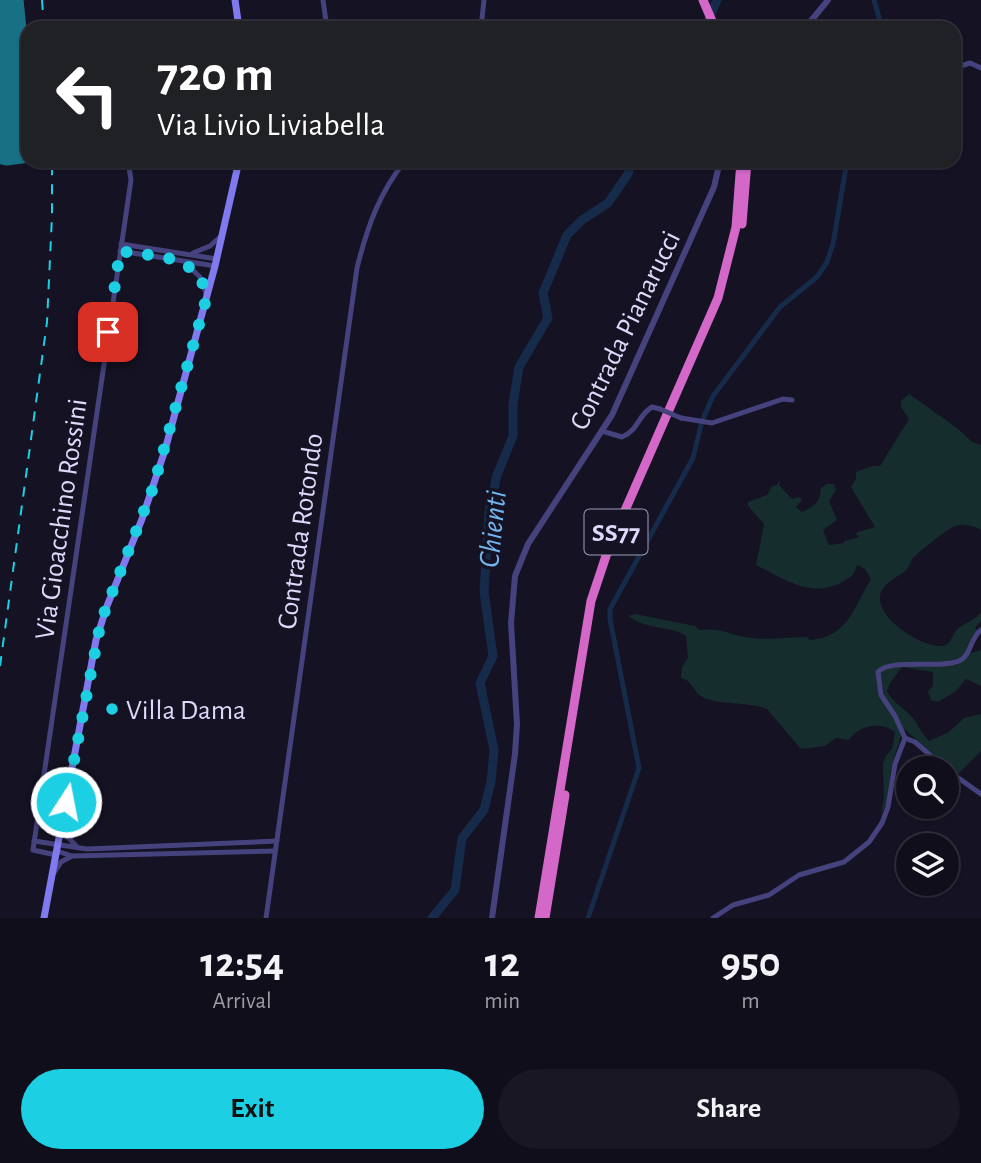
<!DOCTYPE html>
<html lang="en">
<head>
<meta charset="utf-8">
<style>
  :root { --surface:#100e1b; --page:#191724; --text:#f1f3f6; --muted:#9c9ca3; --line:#302e3a; --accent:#1ccfe3 }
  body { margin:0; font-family:"Alegreya Sans",sans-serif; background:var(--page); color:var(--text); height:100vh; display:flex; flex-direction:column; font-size:26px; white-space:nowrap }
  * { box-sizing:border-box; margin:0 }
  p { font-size:23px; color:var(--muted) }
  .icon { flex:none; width:38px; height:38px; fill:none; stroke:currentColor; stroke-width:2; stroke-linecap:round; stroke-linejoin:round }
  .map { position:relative; height:918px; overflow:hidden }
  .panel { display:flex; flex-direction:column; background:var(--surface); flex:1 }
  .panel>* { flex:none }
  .top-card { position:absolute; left:21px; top:21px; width:940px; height:147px; border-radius:21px; box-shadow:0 2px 5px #0004,0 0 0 2px var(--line); background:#202124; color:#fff; overflow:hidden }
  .tools { position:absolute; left:896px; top:756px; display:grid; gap:14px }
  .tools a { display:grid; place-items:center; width:63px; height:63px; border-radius:50%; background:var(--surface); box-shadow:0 2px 5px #0004,0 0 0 2px var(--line); font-size:35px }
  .pin { position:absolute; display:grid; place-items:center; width:60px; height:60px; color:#fff; margin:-30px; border-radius:14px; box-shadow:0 4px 10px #0006 }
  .me { position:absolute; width:77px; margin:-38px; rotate:11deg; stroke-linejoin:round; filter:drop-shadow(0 0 5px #0008) }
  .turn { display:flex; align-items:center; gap:24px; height:147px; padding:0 21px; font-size:32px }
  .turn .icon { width:91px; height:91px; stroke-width:2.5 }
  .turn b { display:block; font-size:49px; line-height:60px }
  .eta { display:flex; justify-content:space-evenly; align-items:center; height:119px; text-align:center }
  .eta b { font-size:42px; font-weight:700; line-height:49px }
  .button { display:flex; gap:14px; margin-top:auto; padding:14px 21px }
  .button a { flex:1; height:80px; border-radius:42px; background:var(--accent); color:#111; font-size:28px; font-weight:700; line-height:80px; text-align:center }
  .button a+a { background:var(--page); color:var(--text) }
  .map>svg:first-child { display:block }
</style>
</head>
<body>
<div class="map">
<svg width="981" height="918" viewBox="0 0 981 918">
  <rect width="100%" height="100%" fill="#151224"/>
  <path fill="#152d2c" d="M 909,394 L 957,428 L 972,442 L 981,445 L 981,530 C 975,526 962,523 955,526 C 950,527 916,554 912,559 C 909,564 911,564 907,569 C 897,579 879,583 880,600 C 881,621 923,648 942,646 C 951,645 951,637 956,631 C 962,623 975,621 981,612 L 981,621 L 975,628 L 978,631 L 968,654 L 981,650 L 981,686 L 966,679 L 956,691 L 938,702 L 931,700 L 928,692 L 933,686 L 933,672 L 902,667 L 890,683 L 887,691 C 893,703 903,707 912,717 C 918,724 921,733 929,741 L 949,732 L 964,718 L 981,714 L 981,751 L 957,775 L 903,728 C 900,742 895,753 892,766 C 887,785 893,798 881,814 L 884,798 L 883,763 L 886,756 L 892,749 L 895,732 C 882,721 858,725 849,740 L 836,738 L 825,746 L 801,749 L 767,709 C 749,701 717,706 701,696 C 693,691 693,681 681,678 L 682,667 L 688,658 L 686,636 C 670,625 649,631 628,616 L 635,614 L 695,626 L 699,630 C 724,627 731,636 752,638 C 770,640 790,637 808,637 L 809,640 C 848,638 854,607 871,579 L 865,569 L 857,565 C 855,574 851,577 844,581 C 812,600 784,579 756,565 L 764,524 L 748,506 L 748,502 L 767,495 L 772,486 L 777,485 L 780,479 L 779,485 L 792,499 L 799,497 L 802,500 L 796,507 L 802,512 C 815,506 820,502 821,488 L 827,484 L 834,484 L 836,490 L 829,501 L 837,520 L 823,530 L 829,545 L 844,543 L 844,541 L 859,537 L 855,533 L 875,527 L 851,487 L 856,479 L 856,472 L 872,466 L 880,466 L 909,419 L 901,407 L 901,401 Z"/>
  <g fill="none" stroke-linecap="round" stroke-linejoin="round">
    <g stroke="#162a49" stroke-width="5">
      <path d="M 874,0 L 882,28"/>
      <path d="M 588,918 L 639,768 L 610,619 L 610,609 L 693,458 L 702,421 L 713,396 L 780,307 L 817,277 L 827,262 L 833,244 L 847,161"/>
    </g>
    <g stroke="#162a49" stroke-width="9">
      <path d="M 705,28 L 717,0"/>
      <path d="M 432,918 L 455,890 L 462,838 L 484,810 L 491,782 L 494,750 L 480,683 L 493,656 L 484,592 L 489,512 L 497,475 L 513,436 L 513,404 L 519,367 L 548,318 L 543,293 L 567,235 L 582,220 L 608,203 L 628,174 L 632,161"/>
    </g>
    <path stroke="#187084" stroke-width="33" d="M 0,74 L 7,149 L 22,147 L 7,0"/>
    <g stroke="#45427d" stroke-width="5">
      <path d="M 323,0 L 327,28"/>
      <path d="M 481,28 L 484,0"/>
      <path d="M 954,68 L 970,63 L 981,68"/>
      <path d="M 121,244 L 217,259"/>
      <path d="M 120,251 L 215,266"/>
      <path d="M 193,253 L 210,246 L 220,237"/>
      <path d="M 186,264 L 200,277 L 207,296"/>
      <path d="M 681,418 L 712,423 L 783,399 L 792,400"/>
      <path d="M 602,431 L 622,437 C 638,431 638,415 652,407 L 660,409"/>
      <path d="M 945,768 L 915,742 L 905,738 L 895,716 L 881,695 L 878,672 C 889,658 940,669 959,661 C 971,656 970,638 981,630"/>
      <path d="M 947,770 L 981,794"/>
      <path d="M 62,823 L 68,837 L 77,847"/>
      <path d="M 34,841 L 87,849 L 277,841"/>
      <path d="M 57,851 L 72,856 L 275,851"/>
      <path d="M 56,855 L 33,850 L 131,180 L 128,161"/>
      <path d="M 54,873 L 61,862 L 72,856"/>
      <path d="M 266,918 L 357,268 C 367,228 379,193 405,161"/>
      <path d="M 713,918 L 733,905 L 769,895 L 799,875 L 844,862 L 869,842 L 882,823 L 888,807 L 895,764 L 905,738"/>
    </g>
    <g stroke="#45427d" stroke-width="6">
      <path d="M 805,28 L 828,0"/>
      <path d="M 492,918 L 515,754 L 517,724 L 511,623 L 515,576 L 528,544 L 612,415 L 714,187 L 720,161"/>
    </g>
    <g stroke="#7f7bef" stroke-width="7">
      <path d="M 235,0 L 239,28"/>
      <path d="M 44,918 L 96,640 L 107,606 L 142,519 L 165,450 L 215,266 L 239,161"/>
    </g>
    <g stroke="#d468c8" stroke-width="9">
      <path d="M 703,0 L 715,28"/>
      <path d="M 742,224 L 747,161"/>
      <path d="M 539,918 L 591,601 L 609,547 L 718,298 L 736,227 L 741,161"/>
      <path d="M 545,918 L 565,795"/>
    </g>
    <g stroke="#1ccfe3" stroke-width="2" stroke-dasharray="10 9" stroke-linecap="butt">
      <path d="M 42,0 L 44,28"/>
      <path d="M 0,666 L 47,322 L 52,216 L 52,161"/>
    </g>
    <path stroke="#45427d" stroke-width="5" d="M 660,409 L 681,418"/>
  </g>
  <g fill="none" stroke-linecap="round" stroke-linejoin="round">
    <path stroke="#1ccfe3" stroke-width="12" stroke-dasharray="0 21.6" d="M 66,802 L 101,621 L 153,488 L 207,296 C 196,252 158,258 120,251 L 108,332"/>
  </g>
  <circle fill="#1ccfe3" stroke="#151224" stroke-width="2.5" cx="112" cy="709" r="7"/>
  <g text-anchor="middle" stroke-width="7" stroke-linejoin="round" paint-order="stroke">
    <rect fill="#151224" stroke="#a19dba" stroke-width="2" x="584.5" y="509.5" width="63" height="45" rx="5"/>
    <g font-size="26" font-weight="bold" fill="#ddd9fa">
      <text x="616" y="541">SS77</text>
    </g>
    <g font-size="28" fill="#ddd9fa" stroke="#151224">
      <text transform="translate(624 330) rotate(-64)" y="10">Contrada Pianarucci</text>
      <text transform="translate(60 519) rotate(-82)" y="10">Via Gioacchino Rossini</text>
      <text transform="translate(299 531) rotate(-82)" y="10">Contrada Rotondo</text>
    </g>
    <g font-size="28" fill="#ddd9fa" stroke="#151224" text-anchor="start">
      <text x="126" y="719">Villa Dama</text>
    </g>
    <g font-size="30" font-style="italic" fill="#73b5ee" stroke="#151224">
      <text transform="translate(492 529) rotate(-84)" y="10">Chienti</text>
    </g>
  </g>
</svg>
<div class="tools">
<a><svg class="icon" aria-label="search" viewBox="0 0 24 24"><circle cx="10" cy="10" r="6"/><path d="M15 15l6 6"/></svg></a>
<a><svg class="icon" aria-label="layers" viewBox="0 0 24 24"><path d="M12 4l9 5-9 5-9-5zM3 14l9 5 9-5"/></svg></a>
</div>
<div class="pin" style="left:108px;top:332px;background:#d93025"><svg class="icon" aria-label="arrive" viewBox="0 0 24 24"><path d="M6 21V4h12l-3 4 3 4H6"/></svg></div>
<svg class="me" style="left:66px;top:802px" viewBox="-20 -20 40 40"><circle r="17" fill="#1ccfe3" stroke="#fff" stroke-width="3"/><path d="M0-11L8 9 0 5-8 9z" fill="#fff"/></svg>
<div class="top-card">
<div class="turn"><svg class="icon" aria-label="left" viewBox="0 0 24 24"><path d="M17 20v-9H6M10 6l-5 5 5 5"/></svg><div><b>720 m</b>Via Livio Liviabella</div></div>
</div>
</div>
<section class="panel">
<div class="eta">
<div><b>12:54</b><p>Arrival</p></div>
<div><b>12</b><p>min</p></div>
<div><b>950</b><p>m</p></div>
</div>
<div class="button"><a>Exit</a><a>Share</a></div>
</section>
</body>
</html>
